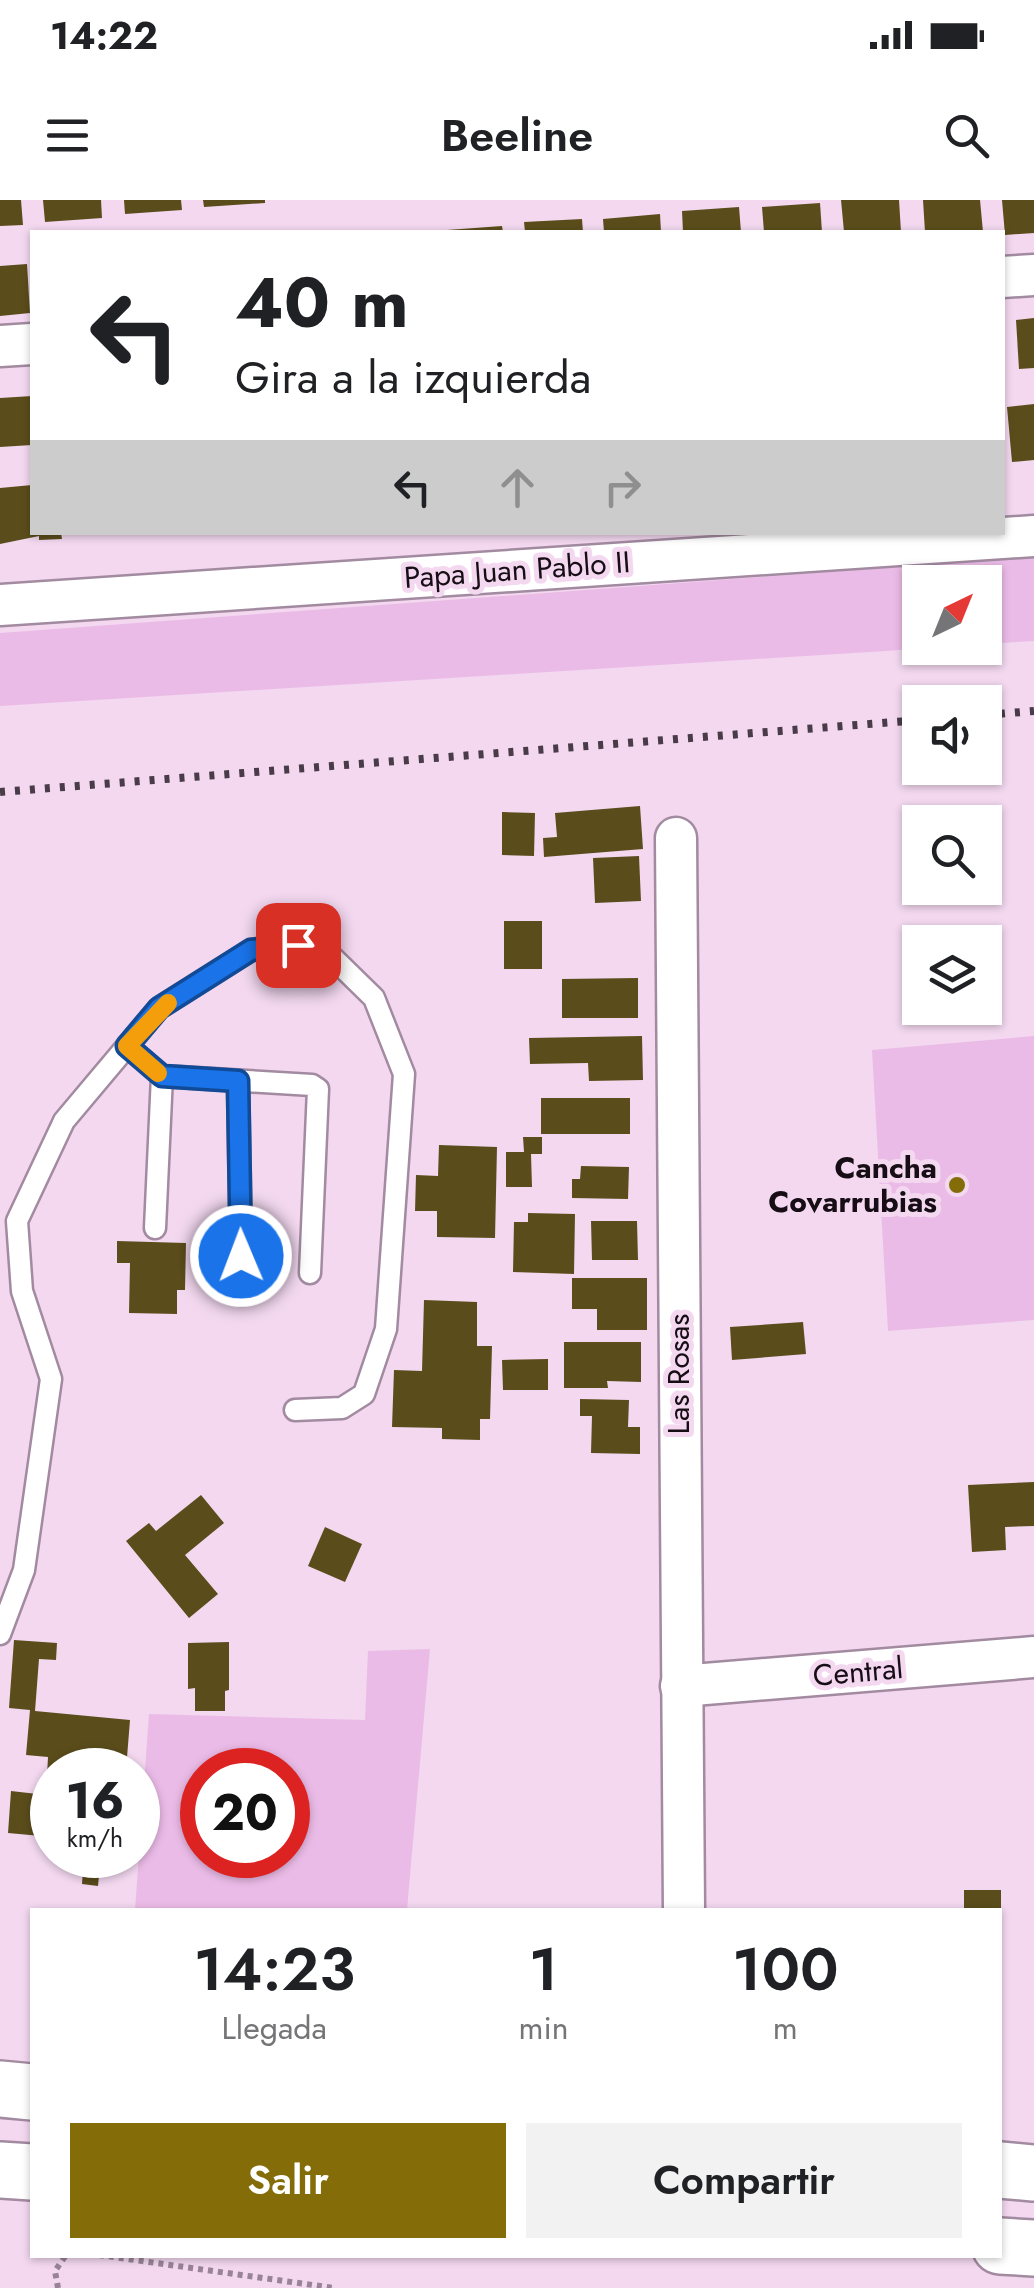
<!DOCTYPE html>
<html lang="es">
<head>
<meta charset="utf-8">
<style>
  :root { --surface:#fff; --page:#f2f2f2; --text:#202124; --muted:#757577; --accent:#846c08 }
  body { margin:0; font-family:Jost,sans-serif; background:var(--page); color:var(--text); height:100vh; display:flex; flex-direction:column; font-size:38px; white-space:nowrap }
  * { box-sizing:border-box; margin:0 }
  p { font-size:32px; color:var(--muted) }
  .icon { flex:none; width:55px; height:55px; fill:none; stroke:currentColor; stroke-width:2; stroke-linecap:round; stroke-linejoin:round }
  .map { position:relative; flex:1; overflow:hidden }
  .sheet { position:absolute; left:30px; top:1708px; width:972px; height:350px; display:flex; flex-direction:column; background:var(--surface); border-radius:0px; box-shadow:0 2px 8px #0004 }
  .sheet>* { flex:none }
  .banner { position:absolute; left:30px; top:30px; width:975px; height:305px; border-radius:0px; box-shadow:0 2px 8px #0004; background:#fff; color:var(--text); overflow:hidden }
  .needle { width:65px; rotate:43deg }
  .buttons { position:absolute; left:902px; top:365px; display:grid; gap:20px }
  .buttons a { display:grid; place-items:center; width:100px; height:100px; border-radius:0px; background:var(--surface); box-shadow:0 2px 8px #0004; font-size:50px }
  .speed { position:absolute; left:30px; top:1548px; display:flex; gap:20px; font-size:50px; font-weight:700; text-align:center }
  .speed>* { display:grid; place-content:center; width:130px; height:130px; border-radius:50%; background:var(--surface); box-shadow:0 2px 8px #0004; line-height:1 }
  .speed small { font-size:25px; font-weight:400 }
  .speed .limit { border:15px solid #d22; background:#fff; color:#111 }
  .pin { position:absolute; display:grid; place-items:center; width:85px; height:85px; color:#fff; margin:-42px; border-radius:20px; box-shadow:0 5px 15px #0006 }
  .me { position:absolute; width:110px; margin:-55px; rotate:359deg; stroke-linejoin:round; filter:drop-shadow(0 0 8px #0008) }
  .turn { display:flex; align-items:center; gap:35px; height:210px; padding:0 40px; font-size:45px }
  .turn .icon { width:130px; height:130px; stroke-width:2.5 }
  .turn b { display:block; font-size:70px; line-height:85px }
  .lanes { display:flex; align-items:center; height:95px; padding:0 40px; background:#0003; justify-content:center; gap:50px; direction:ltr }
  .lanes .off { opacity:.35 }
  .eta { display:flex; justify-content:space-evenly; align-items:center; height:170px; text-align:center }
  .eta b { font-size:60px; font-weight:600; line-height:70px }
  .primary-button { display:flex; gap:20px; margin-top:auto; padding:20px 40px }
  .primary-button a { flex:1; height:115px; border-radius:0px; background:var(--accent); color:#fff; font-size:40px; font-weight:600; line-height:115px; text-align:center }
  .primary-button a+a { background:var(--page); color:var(--text) }
  .status { display:flex; justify-content:space-between; align-items:center; height:70px; padding:0 50px; background:var(--surface); direction:ltr }
  .status svg { height:28px; fill:currentColor }
  header { display:flex; justify-content:space-between; align-items:center; height:130px; padding:0 40px; background:var(--surface); font-size:45px; font-weight:600 }
  .map>svg:first-child { display:block }
</style>
</head>
<body>
<div class="status"><b>14:22</b><svg viewBox="0 0 49 12"><path d="M0 12V9h3v3zM5 12V6h3v6zM10 12V3h3v9zM15 12V0h3v12zM26 1h20v11H26zM47 4h2v5h-2z"/></svg></div>
<header><svg class="icon" aria-label="menu" viewBox="0 0 24 24"><path d="M4 6h16M4 12h16M4 18h16"/></svg>Beeline<svg class="icon" aria-label="search" viewBox="0 0 24 24"><circle cx="10" cy="10" r="6"/><path d="M15 15l6 6"/></svg></header>
<div class="map">
<svg width="1034" height="2088" viewBox="0 0 1034 2088">
  <rect width="100%" height="100%" fill="#f3d8f0"/>
  <g fill="#ebbbe7" fill-rule="evenodd">
    <path d="M 1034,357 L 1034,441 L 985,444 L 985,382 L 920,382 L 920,448 L 933,448 L 0,506 L 0,433 Z"/>
    <path d="M 1034,836 L 1034,1120 L 888,1131 L 872,850 Z"/>
    <path d="M 430,1449 L 407,1710 L 135,1710 L 149,1514 L 365,1520 L 368,1451 ZM 202,1570 L 288,1570 L 288,1655 L 202,1655 Z"/>
  </g>
  <g fill="#5b4d1b">
    <path d="M 0,0 L 21,0 L 23,25 L 0,26 Z"/>
    <path d="M 43,0 L 101,0 L 102,18 L 45,22 Z"/>
    <path d="M 124,0 L 181,0 L 182,10 L 125,14 Z"/>
    <path d="M 203,0 L 265,0 L 265,3 L 204,7 Z"/>
    <path d="M 841,0 L 899,0 L 901,32 L 844,32 Z"/>
    <path d="M 923,0 L 980,0 L 983,32 L 925,32 Z"/>
    <path d="M 1002,0 L 1034,0 L 1034,33 L 1005,35 Z"/>
    <path d="M 820,3 L 822,32 L 764,32 L 762,7 Z"/>
    <path d="M 739,7 L 741,32 L 683,32 L 682,11 Z"/>
    <path d="M 660,14 L 661,32 L 604,32 L 603,19 Z"/>
    <path d="M 582,19 L 583,32 L 525,32 L 524,22 Z"/>
    <path d="M 502,26 L 503,32 L 447,32 L 447,30 Z"/>
    <path d="M 27,64 L 30,113 L 0,116 L 0,66 Z"/>
    <path d="M 1034,118 L 1034,168 L 1019,169 L 1016,120 Z"/>
    <path d="M 32,196 L 32,245 L 0,247 L 0,198 Z"/>
    <path d="M 1034,204 L 1034,260 L 1012,262 L 1007,207 Z"/>
    <path d="M 32,285 L 32,332 L 61,332 L 62,339 L 39,340 L 39,336 L 0,344 L 0,288 Z"/>
    <path d="M 640,606 L 643,649 L 544,657 L 543,638 L 557,637 L 555,613 Z"/>
    <path d="M 502,612 L 535,613 L 534,656 L 502,655 Z"/>
    <path d="M 639,656 L 641,701 L 595,703 L 593,658 Z"/>
    <rect x="504" y="721" width="38" height="48"/>
    <path d="M 638,778 L 638,818 L 562,818 L 562,779 Z"/>
    <path d="M 642,836 L 643,880 L 589,881 L 588,863 L 530,864 L 529,838 Z"/>
    <rect x="541" y="898" width="89" height="36"/>
    <path d="M 523,937 L 542,937 L 542,954 L 531,954 L 532,987 L 506,987 L 506,952 L 524,952 Z"/>
    <path d="M 439,945 L 497,947 L 495,1038 L 437,1037 L 437,1011 L 415,1011 L 416,975 L 438,976 Z"/>
    <path d="M 581,966 L 629,967 L 628,999 L 572,998 L 572,979 L 580,979 Z"/>
    <path d="M 528,1013 L 575,1014 L 574,1074 L 513,1072 L 514,1022 L 528,1022 Z"/>
    <path d="M 591,1021 L 637,1021 L 638,1060 L 592,1060 Z"/>
    <path d="M 117,1041 L 186,1043 L 185,1090 L 177,1090 L 177,1114 L 129,1113 L 130,1063 L 117,1063 Z"/>
    <path d="M 572,1078 L 647,1078 L 647,1130 L 597,1130 L 597,1109 L 572,1109 Z"/>
    <path d="M 424,1100 L 477,1102 L 477,1146 L 492,1146 L 490,1219 L 480,1219 L 480,1240 L 442,1239 L 442,1228 L 392,1227 L 394,1170 L 422,1171 Z"/>
    <path d="M 803,1122 L 806,1154 L 732,1160 L 730,1127 Z"/>
    <path d="M 564,1142 L 641,1142 L 641,1182 L 607,1181 L 608,1188 L 564,1188 Z"/>
    <path d="M 548,1159 L 548,1190 L 503,1190 L 502,1160 Z"/>
    <path d="M 580,1199 L 629,1200 L 628,1227 L 640,1227 L 640,1254 L 591,1253 L 592,1216 L 580,1216 Z"/>
    <path d="M 1034,1282 L 1034,1326 L 1005,1327 L 1006,1350 L 972,1352 L 968,1285 Z"/>
    <path d="M 201,1295 L 224,1323 L 185,1355 L 218,1394 L 189,1418 L 126,1341 L 149,1323 L 156,1331 Z"/>
    <path d="M 325,1327 L 362,1344 L 345,1382 L 308,1366 Z"/>
    <path d="M 14,1440 L 57,1443 L 56,1460 L 39,1459 L 35,1511 L 130,1520 L 126,1570 L 52,1570 L 52,1637 L 8,1633 L 11,1591 L 46,1595 L 48,1557 L 26,1555 L 30,1510 L 9,1508 Z"/>
    <path d="M 229,1442 L 229,1490 L 225,1491 L 225,1511 L 195,1511 L 195,1488 L 188,1489 L 188,1443 Z"/>
    <path d="M 84,1655 L 101,1655 L 98,1686 L 82,1684 Z"/>
    <rect x="964" y="1690" width="37" height="20"/>
  </g>
  <g fill="none" stroke-linecap="round" stroke-linejoin="round">
    <defs>
      <g id="service">
        <path d="M 127,846 L 162,876 L 312,885 L 318,889 L 310,1073"/>
        <path d="M 238,881 L 241,1055"/>
        <path d="M 155,1028 L 162,876"/>
        <path d="M 0,1434 L 24,1370 L 51,1179 L 22,1091 L 17,1021 L 64,921 L 159,808 L 251,750 L 298,745 L 329,754 L 374,798 L 404,874 L 386,1129 L 364,1194 L 342,1208 L 295,1210"/>
      </g>
      <g id="minor">
        <path d="M 1002,77 L 1034,75"/>
        <path d="M 0,146 L 32,144"/>
        <path d="M 0,405 L 1034,336"/>
        <path d="M 676,638 L 684,1710"/>
        <path d="M 681,1486 L 1034,1457"/>
      </g>
      <g id="primary">
        <path d="M 0,1889 L 32,1892"/>
        <path d="M 0,1970 L 32,1972"/>
        <path d="M 1000,1970 L 1034,1973"/>
        <path d="M 1000,2046 L 1034,2048"/>
      </g>
    </defs>
    <use href="#service" stroke="#a28aa0" stroke-width="25"/>
    <use href="#minor" stroke="#a28aa0" stroke-width="45"/>
    <use href="#primary" stroke="#a28aa0" stroke-width="60"/>
    <g stroke="#988496" stroke-width="6" stroke-dasharray="5 5" stroke-linecap="butt">
      <path d="M 99,2055 L 334,2088"/>
      <path d="M 58,2088 L 55,2071 L 66,2055"/>
    </g>
    <use href="#service" stroke="#fff" stroke-width="20"/>
    <use href="#minor" stroke="#fff" stroke-width="40"/>
    <use href="#primary" stroke="#fff" stroke-width="55"/>
    <g stroke="#493c48" stroke-width="8" stroke-dasharray="5 10" stroke-linecap="butt">
      <path d="M 985,515 L 1034,511"/>
      <path d="M 0,592 L 920,520"/>
    </g>
  </g>
  <g fill="none" stroke-linecap="round" stroke-linejoin="round">
    <defs>
      <path id="route" d="M 241,1056 L 238,881 L 162,876 L 127,846 L 159,808 L 251,750 L 298,745"/>
    </defs>
    <use href="#route" stroke="#114b97" stroke-width="25"/>
    <use href="#route" stroke="#1a73e8" stroke-width="18"/>
    <path stroke="#f59e0b" stroke-width="18" d="M 158,873 L 127,846 L 168,803"/>
  </g>
  <circle fill="#846c08" stroke="#f3d8f0" stroke-width="4" cx="957" cy="985" r="10"/>
  <g text-anchor="middle" stroke-width="10" stroke-linejoin="round" paint-order="stroke">
    <g font-size="30" fill="#160d15" stroke="#f3d8f0">
      <text transform="translate(517 370) rotate(-4)" y="10">Papa Juan Pablo II</text>
      <text transform="translate(679 1174) rotate(-90)" y="10">Las Rosas</text>
      <text transform="translate(858 1472) rotate(-5)" y="10">Central</text>
    </g>
    <g font-size="30" font-weight="bold" fill="#160d15" stroke="#f3d8f0" text-anchor="end">
      <text x="937" y="978">Cancha<tspan x="937" dy="34">Covarrubias</tspan></text>
    </g>
  </g>
</svg>
<div class="buttons">
<a><svg class="needle" viewBox="-14 -14 28 28"><path d="M0-13l5 13h-10z" fill="#e53935"/><path d="M0 13l5-13h-10z" fill="#757577"/></svg></a>
<a><svg class="icon" aria-label="sound" viewBox="0 0 24 24"><path d="M4 9h4l5-4v14l-5-4H4zM17 9q2 3 0 6"/></svg></a>
<a><svg class="icon" aria-label="search" viewBox="0 0 24 24"><circle cx="10" cy="10" r="6"/><path d="M15 15l6 6"/></svg></a>
<a><svg class="icon" aria-label="layers" viewBox="0 0 24 24"><path d="M12 4l9 5-9 5-9-5zM3 14l9 5 9-5"/></svg></a>
</div>
<div class="speed"><div>16<small>km/h</small></div><div class="limit">20</div></div>
<div class="pin" style="left:298px;top:745px;background:#d93025"><svg class="icon" aria-label="arrive" viewBox="0 0 24 24"><path d="M6 21V4h12l-3 4 3 4H6"/></svg></div>
<svg class="me" style="left:241px;top:1056px" viewBox="-20 -20 40 40"><circle r="17" fill="#1a73e8" stroke="#fff" stroke-width="3"/><path d="M0-11L8 9 0 5-8 9z" fill="#fff"/></svg>
<div class="banner">
<div class="turn"><svg class="icon" aria-label="left" viewBox="0 0 24 24"><path d="M17 20v-9H6M10 6l-5 5 5 5"/></svg><div><b>40 m</b>Gira a la izquierda</div></div>
<div class="lanes"><svg class="icon" aria-label="left" viewBox="0 0 24 24"><path d="M17 20v-9H6M10 6l-5 5 5 5"/></svg><svg class="icon off" aria-label="ahead" viewBox="0 0 24 24"><path d="M12 20V5M6 11l6-6 6 6"/></svg><svg class="icon off" aria-label="right" viewBox="0 0 24 24"><path d="M7 20v-9h11M14 6l5 5-5 5"/></svg></div>
</div>
<section class="sheet">
<div class="eta">
<div><b>14:23</b><p>Llegada</p></div>
<div><b>1</b><p>min</p></div>
<div><b>100</b><p>m</p></div>
</div>
<div class="primary-button"><a>Salir</a><a>Compartir</a></div>
</section>
</div>
</body>
</html>
